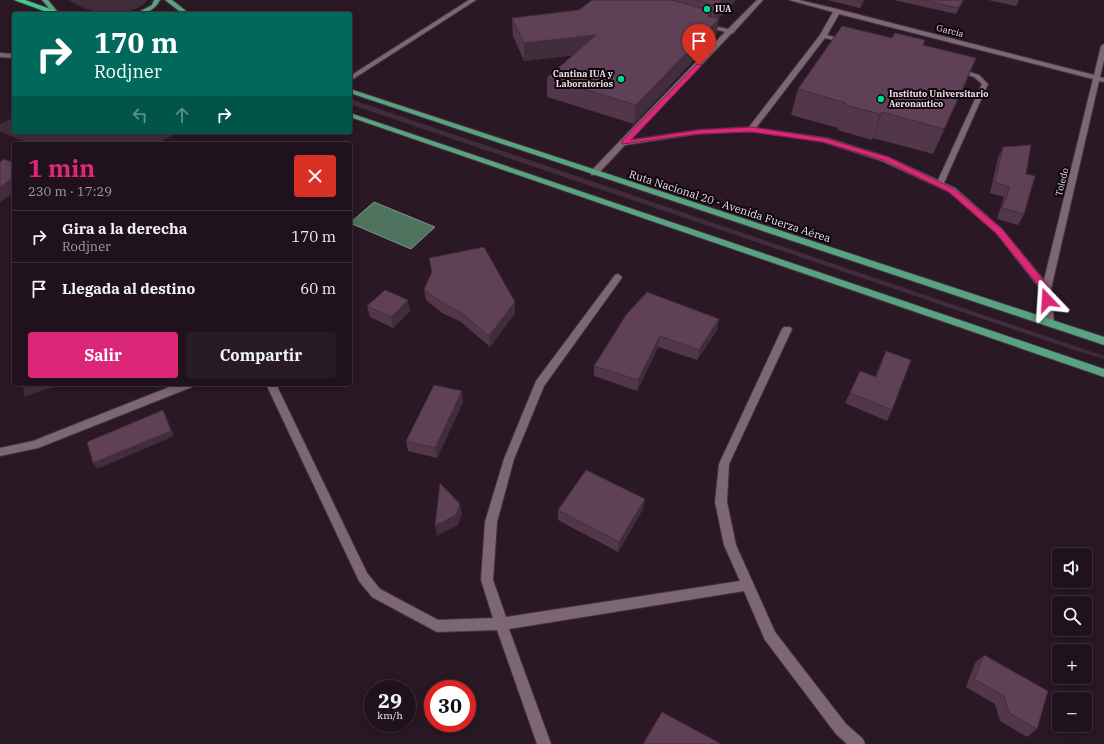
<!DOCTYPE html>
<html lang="es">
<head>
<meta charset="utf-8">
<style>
  :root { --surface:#20121c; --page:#281b25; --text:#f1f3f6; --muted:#a29ea3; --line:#3d323b; --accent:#db2777 }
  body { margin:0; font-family:"IBM Plex Serif",serif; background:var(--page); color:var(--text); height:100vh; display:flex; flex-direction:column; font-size:15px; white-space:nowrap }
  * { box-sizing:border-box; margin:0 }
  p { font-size:13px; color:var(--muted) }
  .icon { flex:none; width:22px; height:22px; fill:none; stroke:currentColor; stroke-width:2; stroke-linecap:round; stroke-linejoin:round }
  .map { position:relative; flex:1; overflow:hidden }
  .panel { position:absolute; left:12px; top:142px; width:340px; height:244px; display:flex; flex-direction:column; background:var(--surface); border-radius:4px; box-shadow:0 2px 10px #0003,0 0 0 1px var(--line) }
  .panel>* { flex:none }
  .guide { position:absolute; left:12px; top:12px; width:340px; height:122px; border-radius:4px; box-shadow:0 2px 10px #0003,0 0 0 1px var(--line); background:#00695c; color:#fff; overflow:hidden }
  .buttons { position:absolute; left:1052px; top:548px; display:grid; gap:8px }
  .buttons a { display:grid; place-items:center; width:40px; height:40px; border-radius:4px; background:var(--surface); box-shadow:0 2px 10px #0003,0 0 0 1px var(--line); font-size:20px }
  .speed { position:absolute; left:364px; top:680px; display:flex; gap:8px; font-size:20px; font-weight:700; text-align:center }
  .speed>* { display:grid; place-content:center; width:52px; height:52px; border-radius:50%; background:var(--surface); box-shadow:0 2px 10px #0003,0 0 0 1px var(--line); line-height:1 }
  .speed small { font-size:10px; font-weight:400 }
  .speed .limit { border:6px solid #d22; background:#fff; color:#111 }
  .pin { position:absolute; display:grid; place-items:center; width:34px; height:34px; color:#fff; margin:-41px -17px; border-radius:50% 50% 50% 0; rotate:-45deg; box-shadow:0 0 4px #0007 }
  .pin .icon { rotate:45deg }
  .me { position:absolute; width:44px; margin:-22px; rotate:340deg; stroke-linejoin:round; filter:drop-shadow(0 0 3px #0008) }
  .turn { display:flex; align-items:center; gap:14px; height:84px; padding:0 16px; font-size:18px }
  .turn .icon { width:52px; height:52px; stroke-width:2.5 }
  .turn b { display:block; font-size:28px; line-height:34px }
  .lanes { display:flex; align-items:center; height:38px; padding:0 16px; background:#0003; justify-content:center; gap:20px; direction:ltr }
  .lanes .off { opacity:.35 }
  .round { display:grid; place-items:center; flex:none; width:42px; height:42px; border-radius:4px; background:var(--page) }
  .head { display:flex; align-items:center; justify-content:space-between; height:68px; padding:0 16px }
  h1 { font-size:24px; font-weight:800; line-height:30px; color:var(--accent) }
  .cta { display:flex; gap:8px; margin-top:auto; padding:8px 16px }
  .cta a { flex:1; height:46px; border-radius:4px; background:var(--accent); color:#fff; font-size:16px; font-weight:800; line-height:46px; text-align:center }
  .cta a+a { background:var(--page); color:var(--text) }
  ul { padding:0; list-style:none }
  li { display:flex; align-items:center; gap:12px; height:52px; padding:0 16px; border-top:1px solid var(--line) }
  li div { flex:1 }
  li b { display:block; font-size:15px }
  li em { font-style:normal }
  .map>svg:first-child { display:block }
</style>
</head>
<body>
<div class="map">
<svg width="1104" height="744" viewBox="0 0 1104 744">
  <rect width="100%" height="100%" fill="#2a1825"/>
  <g fill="#422c3c">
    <path d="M 68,0 L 147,0 C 144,6 138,8 132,10 C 109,19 87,11 68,0 Z"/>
    <path d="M 350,99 L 1104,356 L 1104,359 L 1074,350 L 361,108 L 350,104 Z"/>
    <path d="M 14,117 L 14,132 L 177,132 L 158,144 L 29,144 L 0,131 L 0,124 Z"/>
    <path d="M 23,384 L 62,384 L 24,397 Z"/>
  </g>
  <path fill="#4e745f" stroke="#7e9589" d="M 374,202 L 435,227 L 411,249 L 350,223 Z"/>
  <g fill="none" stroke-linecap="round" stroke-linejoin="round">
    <defs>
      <g id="minor">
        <path d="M 469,0 L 476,0 L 350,81 L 350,76 Z"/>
        <path d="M 757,0 L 763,0 L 733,33 L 731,34 L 630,140 L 698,130 L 749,127 L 820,35 L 833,12 L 789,0 L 799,0 L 837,9 L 1094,75 L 1101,46 L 1104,44 L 1104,60 L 1100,77 L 1104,78 L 1104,82 L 1099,81 L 1051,289 L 1054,323 L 1052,325 L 1049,326 L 1044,323 L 1041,290 L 996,233 L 949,192 L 882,161 L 823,142 L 751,131 L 698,134 L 625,145 L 597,175 L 591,175 L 591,171 L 725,32 L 704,26 L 704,24 L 728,29 ZM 839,14 L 1093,79 L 1044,280 L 1002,229 L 955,188 L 944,183 L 988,84 L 979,75 L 957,68 L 954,70 L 974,77 L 982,84 L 938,180 L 888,157 L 827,138 L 756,128 L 825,38 L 848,43 L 848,41 L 827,35 Z"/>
        <path d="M 0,53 L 14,54 L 14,58 L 0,57 Z"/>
        <path d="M 618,274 L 622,277 L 621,279 L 544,386 L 514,459 L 497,522 L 493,580 L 506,617 L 740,581 L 724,545 L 715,502 L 719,464 L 782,329 L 784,327 L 790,327 L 792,329 L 729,464 L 727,502 L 736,545 L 775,632 L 846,724 L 863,739 L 865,744 L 847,744 L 836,734 L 765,640 L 744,591 L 509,629 L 551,744 L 537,744 L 497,630 L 437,632 L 372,597 L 359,581 L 266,384 L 276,384 L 367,573 L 380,589 L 438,620 L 493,618 L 481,580 L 485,522 L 504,459 L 536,381 L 615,275 Z"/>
        <path d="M 177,384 L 193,384 L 192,387 L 38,448 L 0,456 L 0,448 L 33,441 Z"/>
      </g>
      <g id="primary">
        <path d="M 42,0 L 48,0 L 57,11 L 65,14 L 53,13 Z"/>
        <path d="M 154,0 L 160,0 C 155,10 146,14 135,14 L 152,5 Z"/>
        <path d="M 165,0 L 172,0 L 190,14 L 183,14 Z"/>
        <path d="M 350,89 L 1104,337 L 1104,345 L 350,93 Z"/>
        <path d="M 350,113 L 1104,369 L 1104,377 L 350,117 Z"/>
      </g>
      <path id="motorway" d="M 14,0 L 25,0 L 59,12 L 58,14 L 52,14 Z"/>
    </defs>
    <use href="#minor" stroke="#42353e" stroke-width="2"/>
    <use href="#primary" stroke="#42353e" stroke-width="2"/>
    <use href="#motorway" stroke="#42353e" stroke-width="2"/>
    <use href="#minor" fill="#7d6775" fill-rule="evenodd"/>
    <use href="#primary" fill="#59a382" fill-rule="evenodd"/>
    <use href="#motorway" fill="#41cb8b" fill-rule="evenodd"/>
  </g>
  <g fill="#52374a">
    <path d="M 592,0 L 736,0 L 719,18 L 716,36 L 634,124 L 547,97 L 547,78 L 573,55 L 524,61 L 513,36 L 512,18 L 579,10 Z"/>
    <path d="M 827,0 L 865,0 L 860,8 Z"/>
    <path d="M 893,0 L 964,0 L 956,14 Z"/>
    <path d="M 988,0 L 1019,0 L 1016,6 Z"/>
    <path d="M 892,38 L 925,40 L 923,45 L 966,83 L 933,154 L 873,138 L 872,140 L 837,130 L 838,128 L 791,115 L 798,89 Z"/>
    <path d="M 1003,147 L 1026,174 L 1024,214 L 1018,225 L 997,219 L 1004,197 L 990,193 L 998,158 Z"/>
    <path d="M 424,289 L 515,302 L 515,313 L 490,347 L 461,322 L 442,313 L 426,300 Z"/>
    <path d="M 367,306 L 410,311 L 393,328 L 370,317 Z"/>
    <path d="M 626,315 L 719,319 L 717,330 L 697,360 L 658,347 L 637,391 L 594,376 L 594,366 Z"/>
    <path d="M 886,351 L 892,410 L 887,421 L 845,403 L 850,393 L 875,377 Z"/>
    <path d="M 463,402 L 437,458 L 408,451 L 406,441 Z"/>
    <path d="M 645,499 L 643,509 L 618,552 L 558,520 L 558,510 Z"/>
    <path d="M 984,655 L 1037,729 L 1027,737 L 1000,721 L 995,704 L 966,687 L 975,663 Z"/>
  </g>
  <g fill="#422d3c">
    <path d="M 722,0 L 736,0 L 716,22 L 719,19 L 716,36 L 634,124 L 636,105 L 712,11 L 709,29 L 714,23 L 717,6 Z"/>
    <path d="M 863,0 L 865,0 L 860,8 L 861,2 Z"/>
    <path d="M 963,0 L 964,0 L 956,14 L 958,8 Z"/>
    <path d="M 596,35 L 596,53 L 524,61 L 524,43 Z"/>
    <path d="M 976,58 L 966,83 L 933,154 L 944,129 Z"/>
    <path d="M 882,112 L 873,138 L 872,140 L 880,114 Z"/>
    <path d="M 14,178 L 14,193 L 0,202 L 0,187 Z"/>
    <path d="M 408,300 L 410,311 L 393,328 L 391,317 Z"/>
    <path d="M 515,302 L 515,313 L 490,347 L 489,336 Z"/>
    <path d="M 719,319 L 717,330 L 697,360 L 699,350 Z"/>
    <path d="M 660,336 L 658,347 L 637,391 L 638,380 Z"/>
    <path d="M 462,391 L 463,402 L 437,458 L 435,448 Z"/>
    <path d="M 163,410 L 166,416 L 174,436 L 97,469 L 93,463 Z"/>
    <path d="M 645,499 L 643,509 L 618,552 L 619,542 Z"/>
    <path d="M 460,504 L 462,514 L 458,525 L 437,536 L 435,526 Z"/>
  </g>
  <g fill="#5f4056" stroke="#422d3c">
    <path d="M 592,0 L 672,0 L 712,11 L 708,16 L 719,19 L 636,105 L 547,78 L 596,35 L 524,43 L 512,18 L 579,10 Z"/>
    <path d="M 695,0 L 722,0 L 717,6 Z"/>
    <path d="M 855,0 L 863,0 L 861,2 Z"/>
    <path d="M 922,0 L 963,0 L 958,8 Z"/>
    <path d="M 842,26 L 892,38 L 895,33 L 925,40 L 923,45 L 976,58 L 944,129 L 882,112 L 880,114 L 845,105 L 846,103 L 798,89 Z"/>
    <path d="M 1031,145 L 1026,174 L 1035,176 L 1024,214 L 1002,208 L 1010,187 L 995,182 L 1003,147 Z"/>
    <path d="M 4,159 L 14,163 L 14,178 L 0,187 L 0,162 Z"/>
    <path d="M 484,247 L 515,302 L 489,336 L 460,312 L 441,302 L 424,289 L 432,272 L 429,258 Z"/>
    <path d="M 385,290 L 408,300 L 391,317 L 367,306 Z"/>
    <path d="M 647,292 L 719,319 L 699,350 L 660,336 L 638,380 L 594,366 L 626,315 Z"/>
    <path d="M 886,351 L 911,360 L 892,410 L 850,393 L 860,371 L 876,377 Z"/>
    <path d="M 434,385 L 462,391 L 435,448 L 406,441 Z"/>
    <path d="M 163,410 L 171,431 L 93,463 L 87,442 Z"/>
    <path d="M 586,470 L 645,499 L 619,542 L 558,510 Z"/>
    <path d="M 440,483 L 460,504 L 456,515 L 435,526 Z"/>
    <path d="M 984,655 L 1048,691 L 1037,729 L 1009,713 L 1004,696 L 974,679 Z"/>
    <path d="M 662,712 L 721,744 L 643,744 Z"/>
  </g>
  <path fill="#db2777" stroke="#8e194d" d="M 697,64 L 702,65 L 631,140 L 698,130 L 751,127 L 824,138 L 888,157 L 954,189 L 1002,229 L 1049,287 L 1051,300 L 1050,302 L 1044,302 L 1042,290 L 996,233 L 949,192 L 883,160 L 823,142 L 751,132 L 698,134 L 622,144 L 622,141 Z"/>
  <g fill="#00d98c" stroke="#0e060b" stroke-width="1.5">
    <circle cx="707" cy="9" r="4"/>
    <circle cx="621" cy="79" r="4"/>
    <circle cx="881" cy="99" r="4"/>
  </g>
  <g text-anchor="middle" stroke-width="4" stroke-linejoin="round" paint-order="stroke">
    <g font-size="9" font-weight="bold" fill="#eee1ea" stroke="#0e060b" text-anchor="start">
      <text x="715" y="12">IUA</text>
      <text x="613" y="77" text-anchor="end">Cantina IUA y<tspan x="613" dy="10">Laboratorios</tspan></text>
      <text x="889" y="97">Instituto Universitario<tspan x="889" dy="10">Aeronautico</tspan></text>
    </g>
    <g font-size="9" fill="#eee1ea" stroke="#0e060b">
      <text transform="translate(950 31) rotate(14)" y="3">García</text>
      <text transform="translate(1062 182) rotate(-76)" y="3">Toledo</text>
    </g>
    <g font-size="11" fill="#eee1ea" stroke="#0e060b">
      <text transform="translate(730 206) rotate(18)" y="4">Ruta Nacional 20 - Avenida Fuerza Aérea</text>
    </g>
  </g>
</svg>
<div class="buttons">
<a><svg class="icon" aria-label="sound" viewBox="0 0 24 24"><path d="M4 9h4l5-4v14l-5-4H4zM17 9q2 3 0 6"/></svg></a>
<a><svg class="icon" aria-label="search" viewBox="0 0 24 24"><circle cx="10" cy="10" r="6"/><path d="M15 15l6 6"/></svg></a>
<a>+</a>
<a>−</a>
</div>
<div class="speed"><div>29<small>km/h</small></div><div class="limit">30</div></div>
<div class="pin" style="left:699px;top:65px;background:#d93025"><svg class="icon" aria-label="arrive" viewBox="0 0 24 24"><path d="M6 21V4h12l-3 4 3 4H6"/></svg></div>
<svg class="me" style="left:1047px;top:300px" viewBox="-20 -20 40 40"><path d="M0-17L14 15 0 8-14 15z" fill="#db2777" stroke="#fff" stroke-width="4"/></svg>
<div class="guide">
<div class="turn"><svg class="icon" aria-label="right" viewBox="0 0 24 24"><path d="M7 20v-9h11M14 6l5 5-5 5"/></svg><div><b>170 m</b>Rodjner</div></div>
<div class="lanes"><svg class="icon off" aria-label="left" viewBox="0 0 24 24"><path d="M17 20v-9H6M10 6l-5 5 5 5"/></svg><svg class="icon off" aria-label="ahead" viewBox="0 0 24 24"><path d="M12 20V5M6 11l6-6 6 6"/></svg><svg class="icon" aria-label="right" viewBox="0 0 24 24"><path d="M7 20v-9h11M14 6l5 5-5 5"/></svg></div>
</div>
<section class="panel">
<div class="head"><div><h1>1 min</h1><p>230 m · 17:29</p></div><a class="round" style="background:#d93025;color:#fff"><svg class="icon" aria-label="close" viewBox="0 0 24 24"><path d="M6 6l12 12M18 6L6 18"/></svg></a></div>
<ul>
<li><svg class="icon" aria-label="right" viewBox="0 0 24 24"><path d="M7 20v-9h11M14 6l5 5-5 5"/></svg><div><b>Gira a la derecha</b><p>Rodjner</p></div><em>170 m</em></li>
<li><svg class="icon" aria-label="arrive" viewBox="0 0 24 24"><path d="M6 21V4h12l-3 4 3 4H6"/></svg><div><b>Llegada al destino</b></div><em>60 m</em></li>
</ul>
<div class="cta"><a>Salir</a><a>Compartir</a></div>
</section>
</div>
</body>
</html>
